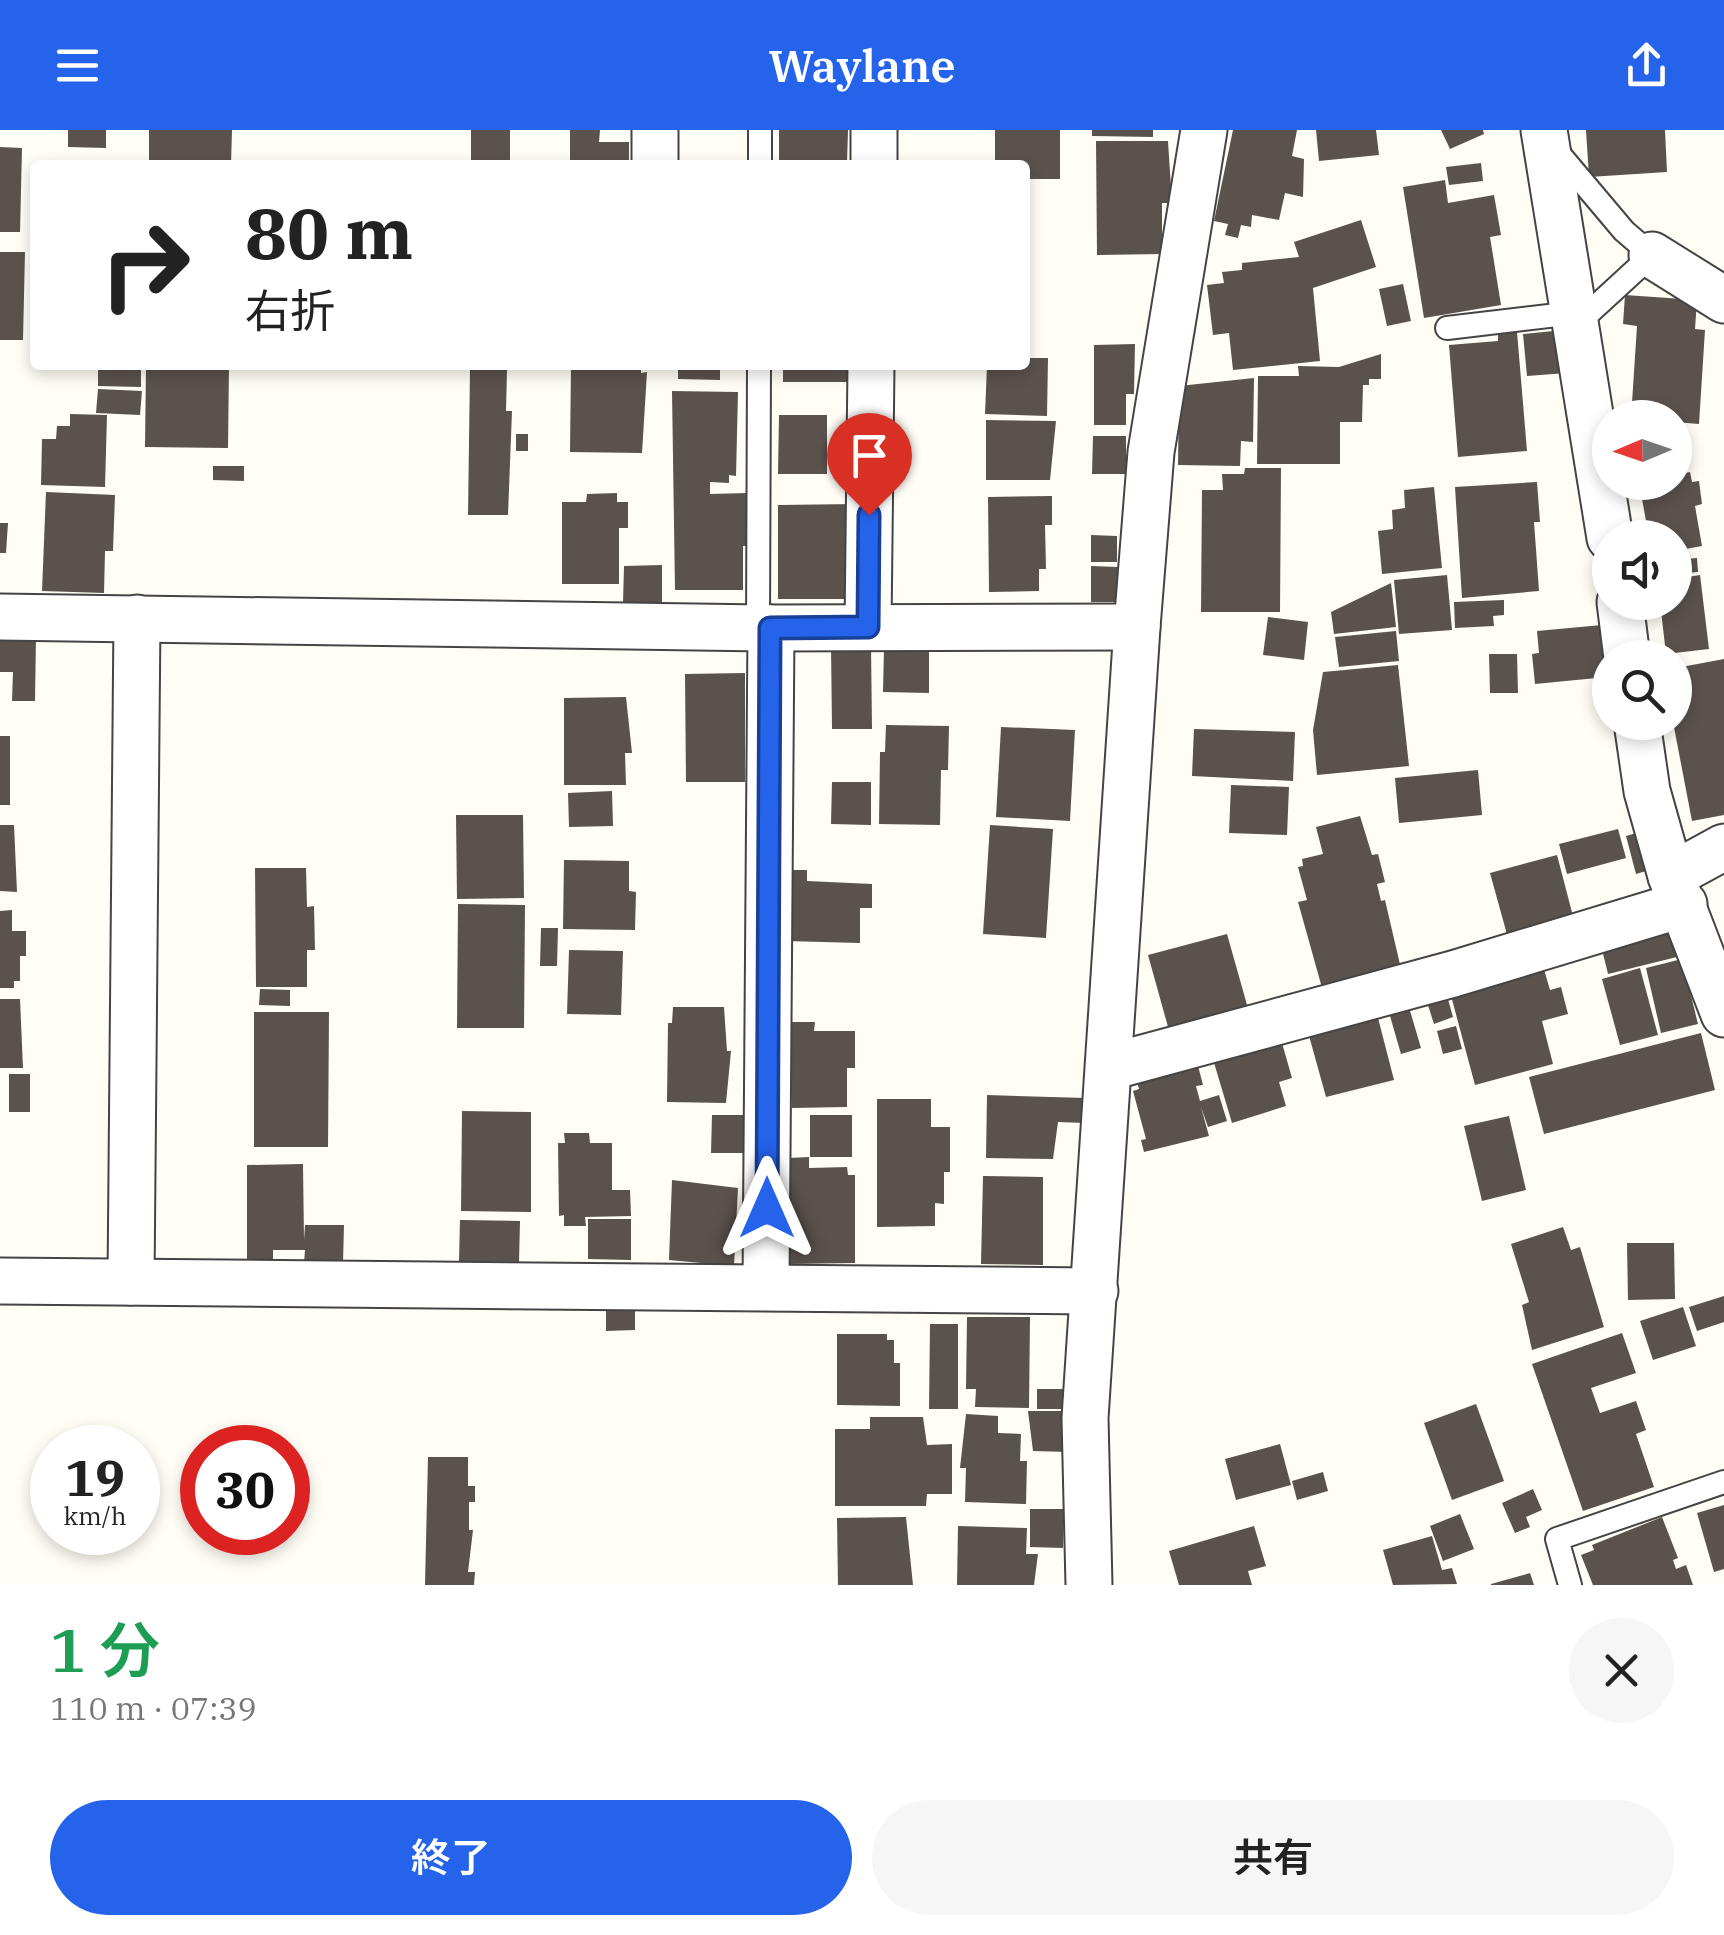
<!DOCTYPE html>
<html lang="ja">
<head>
<meta charset="utf-8">
<style>
  :root { --surface:#fff; --page:#f6f6f6; --text:#222; --muted:#767676; --accent:#2563eb }
  body { margin:0; font-family:"IBM Plex Serif","Noto Sans JP",serif; background:var(--page); color:var(--text); height:100vh; display:flex; flex-direction:column; font-size:38px; white-space:nowrap }
  * { box-sizing:border-box; margin:0 }
  p { font-size:32px; color:var(--muted) }
  .icon { flex:none; width:55px; height:55px; fill:none; stroke:currentColor; stroke-width:2; stroke-linecap:round; stroke-linejoin:round }
  .map { position:relative; height:1455px; overflow:hidden }
  .sheet { display:flex; flex-direction:column; background:var(--surface); flex:1 }
  .sheet>* { flex:none }
  .banner { position:absolute; left:30px; top:30px; width:1000px; height:210px; border-radius:10px; box-shadow:0 5px 15px #0003; background:#fff; color:var(--text); overflow:hidden }
  .needle { width:65px; rotate:268deg }
  .buttons { position:absolute; left:1592px; top:270px; display:grid; gap:20px }
  .buttons a { display:grid; place-items:center; width:100px; height:100px; border-radius:50%; background:var(--surface); box-shadow:0 5px 15px #0003; font-size:50px }
  .speed { position:absolute; left:30px; top:1295px; display:flex; gap:20px; font-size:50px; font-weight:700; text-align:center }
  .speed>* { display:grid; place-content:center; width:130px; height:130px; border-radius:50%; background:var(--surface); box-shadow:0 5px 15px #0003; line-height:1 }
  .speed small { font-size:25px; font-weight:400 }
  .speed .limit { border:15px solid #d22; background:#fff; color:#111 }
  .pin { position:absolute; display:grid; place-items:center; width:85px; height:85px; color:#fff; margin:-102px -42px; border-radius:50% 50% 50% 0; rotate:-45deg; box-shadow:0 0 10px #0007 }
  .pin .icon { rotate:45deg }
  .me { position:absolute; width:110px; margin:-55px; rotate:0deg; stroke-linejoin:round; filter:drop-shadow(0 0 8px #0008) }
  .turn { display:flex; align-items:center; gap:35px; height:210px; padding:0 50px; font-size:45px }
  .turn .icon { width:130px; height:130px; stroke-width:2.5 }
  .turn b { display:block; font-size:70px; line-height:85px }
  .round { display:grid; place-items:center; flex:none; width:105px; height:105px; border-radius:52px; background:var(--page) }
  .overview { display:flex; align-items:center; justify-content:space-between; height:170px; padding:0 50px }
  h1 { font-size:60px; font-weight:600; line-height:75px; color:#1e9e55 }
  .primary-button { display:flex; gap:20px; margin-top:auto; padding:20px 50px }
  .primary-button a { flex:1; height:115px; border-radius:60px; background:var(--accent); color:#fff; font-size:40px; font-weight:600; line-height:115px; text-align:center }
  .primary-button a+a { background:var(--page); color:var(--text) }
  header { display:flex; justify-content:space-between; align-items:center; height:130px; padding:0 50px; background:var(--accent); color:#fff; font-size:45px; font-weight:600 }
  .map>svg:first-child { display:block }
</style>
</head>
<body>
<header><svg class="icon" aria-label="menu" viewBox="0 0 24 24"><path d="M4 6h16M4 12h16M4 18h16"/></svg>Waylane<svg class="icon" aria-label="share" viewBox="0 0 24 24"><path d="M12 15V3M7 8l5-5 5 5M5 13v7h14v-7"/></svg></header>
<div class="map">
<svg width="1724" height="1455" viewBox="0 0 1724 1455">
  <rect width="100%" height="100%" fill="#fffdf5"/>
  <g fill="#5a524d">
    <path d="M 68,0 L 106,0 L 106,18 L 68,17 Z"/>
    <path d="M 149,0 L 232,0 L 231,35 L 149,35 Z"/>
    <rect x="471" y="0" width="39" height="35"/>
    <path d="M 570,0 L 600,0 L 599,12 L 629,12 L 629,35 L 570,35 Z"/>
    <path d="M 779,0 L 848,0 L 847,33 L 779,33 Z"/>
    <path d="M 995,0 L 1060,0 L 1060,49 L 1025,49 L 1025,35 L 995,35 Z"/>
    <path d="M 1092,0 L 1153,0 L 1153,7 L 1092,6 Z"/>
    <path d="M 1233,0 L 1297,0 L 1292,26 L 1304,29 L 1303,67 L 1285,63 L 1279,90 L 1252,85 L 1251,97 L 1241,95 L 1238,108 L 1225,105 L 1228,94 L 1214,91 Z"/>
    <path d="M 1316,0 L 1376,0 L 1379,25 L 1319,31 Z"/>
    <path d="M 1441,0 L 1483,0 L 1484,4 L 1450,19 Z"/>
    <path d="M 1586,0 L 1665,0 L 1667,42 L 1589,47 Z"/>
    <path d="M 1096,11 L 1168,11 L 1172,73 L 1162,73 L 1162,124 L 1097,125 Z"/>
    <path d="M 0,17 L 22,18 L 20,102 L 0,102 Z"/>
    <path d="M 1481,33 L 1483,51 L 1449,55 L 1446,37 Z"/>
    <path d="M 1445,50 L 1448,73 L 1494,65 L 1501,105 L 1490,107 L 1501,175 L 1424,188 L 1403,57 Z"/>
    <path d="M 1361,90 L 1376,137 L 1313,158 L 1320,231 L 1233,240 L 1229,203 L 1213,205 L 1207,155 L 1224,153 L 1222,142 L 1242,140 L 1242,133 L 1299,127 L 1294,112 Z"/>
    <path d="M 0,122 L 25,122 L 23,210 L 0,210 Z"/>
    <path d="M 1403,154 L 1411,191 L 1387,196 L 1379,159 Z"/>
    <path d="M 1625,165 L 1697,170 L 1695,199 L 1705,200 L 1699,294 L 1675,292 L 1675,288 L 1631,288 L 1637,196 L 1623,194 Z"/>
    <path d="M 1563,200 L 1567,243 L 1527,246 L 1523,204 Z"/>
    <path d="M 1517,202 L 1527,321 L 1458,327 L 1449,215 L 1498,211 L 1498,204 Z"/>
    <path d="M 1135,214 L 1134,264 L 1126,264 L 1126,295 L 1094,295 L 1094,215 Z"/>
    <path d="M 1381,224 L 1381,249 L 1369,249 L 1369,255 L 1363,255 L 1362,292 L 1340,292 L 1340,334 L 1257,334 L 1258,246 L 1299,246 L 1298,236 L 1339,237 Z"/>
    <path d="M 1025,228 L 1048,228 L 1047,286 L 985,284 L 987,235 L 1025,235 Z"/>
    <path d="M 98,235 L 141,235 L 141,257 L 98,256 Z"/>
    <path d="M 146,235 L 229,235 L 228,318 L 145,317 Z"/>
    <path d="M 571,235 L 641,235 L 641,243 L 647,242 L 642,323 L 570,322 Z"/>
    <path d="M 678,235 L 720,235 L 720,250 L 678,249 Z"/>
    <rect x="783" y="235" width="65" height="17"/>
    <path d="M 470,239 L 507,240 L 506,281 L 512,281 L 508,385 L 468,385 Z"/>
    <path d="M 1254,248 L 1253,312 L 1241,311 L 1240,336 L 1178,335 L 1179,256 Z"/>
    <path d="M 98,259 L 142,261 L 140,285 L 96,283 Z"/>
    <path d="M 672,261 L 738,262 L 736,346 L 729,345 L 729,353 L 710,352 L 710,364 L 747,363 L 749,416 L 743,416 L 743,460 L 675,460 Z"/>
    <path d="M 70,284 L 107,285 L 105,357 L 41,355 L 42,309 L 56,309 L 57,296 L 70,296 Z"/>
    <path d="M 779,285 L 827,285 L 827,344 L 778,344 Z"/>
    <path d="M 986,290 L 1056,291 L 1050,350 L 986,350 Z"/>
    <rect x="516" y="304" width="12" height="17"/>
    <path d="M 1093,306 L 1126,306 L 1126,344 L 1092,344 Z"/>
    <path d="M 213,336 L 244,336 L 244,351 L 213,350 Z"/>
    <path d="M 1245,338 L 1281,338 L 1280,482 L 1201,482 L 1202,360 L 1223,360 L 1222,344 L 1244,344 Z"/>
    <path d="M 1690,342 L 1692,352 L 1699,351 L 1702,374 L 1695,376 L 1702,416 L 1675,421 L 1675,408 L 1649,408 L 1639,352 L 1675,352 L 1675,345 Z"/>
    <path d="M 1537,352 L 1540,392 L 1534,392 L 1539,461 L 1462,468 L 1455,357 Z"/>
    <path d="M 1434,357 L 1442,438 L 1382,444 L 1378,401 L 1393,399 L 1392,380 L 1405,378 L 1404,360 Z"/>
    <path d="M 46,362 L 115,365 L 113,421 L 105,421 L 104,463 L 42,461 Z"/>
    <path d="M 617,363 L 617,372 L 628,372 L 628,398 L 619,398 L 619,454 L 562,454 L 562,372 L 586,372 L 587,364 Z"/>
    <path d="M 1052,366 L 1052,395 L 1045,395 L 1046,439 L 1039,439 L 1039,461 L 989,462 L 988,367 Z"/>
    <path d="M 855,374 L 850,469 L 778,469 L 778,375 Z"/>
    <path d="M 0,393 L 8,393 L 6,423 L 0,423 Z"/>
    <path d="M 1091,405 L 1117,406 L 1117,432 L 1091,432 Z"/>
    <path d="M 1697,428 L 1698,442 L 1675,444 L 1675,430 Z"/>
    <path d="M 662,435 L 662,473 L 623,473 L 624,436 Z"/>
    <path d="M 1091,436 L 1118,437 L 1117,472 L 1091,472 Z"/>
    <path d="M 1447,445 L 1452,500 L 1399,504 L 1394,450 Z"/>
    <path d="M 1700,445 L 1709,519 L 1666,524 L 1660,472 L 1675,472 L 1675,449 Z"/>
    <path d="M 1391,453 L 1396,497 L 1334,504 L 1331,482 Z"/>
    <path d="M 1504,470 L 1504,485 L 1493,486 L 1494,496 L 1455,498 L 1454,472 Z"/>
    <path d="M 1268,487 L 1308,492 L 1304,530 L 1263,525 Z"/>
    <path d="M 1602,495 L 1607,547 L 1535,554 L 1532,524 L 1539,523 L 1537,501 Z"/>
    <path d="M 1396,501 L 1399,531 L 1339,537 L 1335,507 Z"/>
    <path d="M 0,507 L 36,507 L 35,571 L 12,571 L 13,542 L 0,542 Z"/>
    <path d="M 831,515 L 871,515 L 872,599 L 832,599 Z"/>
    <path d="M 884,518 L 929,519 L 929,563 L 883,562 Z"/>
    <path d="M 1489,524 L 1517,524 L 1518,563 L 1490,563 Z"/>
    <path d="M 1724,529 L 1724,685 L 1692,691 L 1673,592 L 1676,538 Z"/>
    <path d="M 1398,535 L 1409,636 L 1317,645 L 1313,600 L 1323,542 Z"/>
    <path d="M 745,543 L 745,652 L 686,652 L 685,544 Z"/>
    <path d="M 626,567 L 632,623 L 625,623 L 626,655 L 564,655 L 564,568 Z"/>
    <path d="M 886,595 L 949,596 L 948,640 L 941,640 L 940,695 L 879,694 L 880,622 L 885,622 Z"/>
    <path d="M 1001,597 L 1075,600 L 1070,691 L 996,687 Z"/>
    <path d="M 1194,599 L 1295,602 L 1293,651 L 1192,646 Z"/>
    <rect x="0" y="606" width="10" height="69"/>
    <path d="M 1478,640 L 1482,685 L 1399,693 L 1395,648 Z"/>
    <path d="M 832,652 L 871,652 L 871,695 L 831,694 Z"/>
    <path d="M 1231,655 L 1289,657 L 1287,705 L 1229,703 Z"/>
    <path d="M 612,661 L 613,696 L 569,697 L 568,663 Z"/>
    <path d="M 456,685 L 523,685 L 524,768 L 457,769 Z"/>
    <path d="M 1360,686 L 1372,725 L 1378,724 L 1385,752 L 1377,754 L 1381,771 L 1385,770 L 1402,843 L 1324,865 L 1298,772 L 1307,770 L 1298,737 L 1303,736 L 1302,729 L 1323,724 L 1316,697 Z"/>
    <path d="M 0,695 L 14,695 L 17,762 L 0,761 Z"/>
    <path d="M 990,695 L 1053,699 L 1046,808 L 983,804 Z"/>
    <path d="M 1618,699 L 1626,728 L 1567,744 L 1559,714 Z"/>
    <path d="M 1643,701 L 1653,739 L 1636,744 L 1626,706 Z"/>
    <path d="M 1557,725 L 1574,790 L 1508,808 L 1490,743 Z"/>
    <path d="M 564,730 L 629,731 L 629,761 L 636,762 L 635,800 L 563,799 Z"/>
    <path d="M 255,738 L 306,738 L 307,777 L 314,776 L 315,820 L 307,820 L 307,857 L 256,857 Z"/>
    <path d="M 792,740 L 807,740 L 807,751 L 872,754 L 872,778 L 860,778 L 860,813 L 786,811 L 787,749 L 792,749 Z"/>
    <path d="M 458,774 L 525,775 L 524,898 L 457,898 Z"/>
    <path d="M 12,780 L 12,801 L 26,801 L 26,826 L 20,826 L 20,851 L 14,851 L 14,858 L 0,858 L 0,781 Z"/>
    <path d="M 1677,791 L 1685,825 L 1608,844 L 1600,811 Z"/>
    <path d="M 541,798 L 558,798 L 557,836 L 540,836 Z"/>
    <path d="M 1227,804 L 1249,882 L 1170,904 L 1148,825 Z"/>
    <path d="M 569,820 L 623,821 L 621,885 L 567,884 Z"/>
    <path d="M 1682,829 L 1698,894 L 1661,903 L 1646,838 Z"/>
    <path d="M 1543,836 L 1550,860 L 1561,857 L 1568,884 L 1542,891 L 1553,934 L 1475,955 L 1450,862 Z"/>
    <path d="M 1640,838 L 1658,905 L 1620,915 L 1602,849 Z"/>
    <path d="M 260,859 L 290,860 L 290,876 L 259,875 Z"/>
    <path d="M 1447,866 L 1453,887 L 1434,894 L 1427,872 Z"/>
    <path d="M 0,869 L 20,869 L 23,938 L 0,938 Z"/>
    <path d="M 1408,874 L 1421,918 L 1401,924 L 1388,879 Z"/>
    <path d="M 673,877 L 724,877 L 727,921 L 731,921 L 726,973 L 667,972 L 668,893 L 672,893 Z"/>
    <path d="M 254,882 L 329,882 L 328,1017 L 254,1017 Z"/>
    <path d="M 1377,884 L 1394,950 L 1326,967 L 1308,902 Z"/>
    <path d="M 791,892 L 815,892 L 814,901 L 855,901 L 855,938 L 847,938 L 847,977 L 792,978 Z"/>
    <path d="M 1456,896 L 1462,919 L 1443,924 L 1437,901 Z"/>
    <path d="M 1701,903 L 1715,960 L 1544,1004 L 1529,947 Z"/>
    <path d="M 1280,906 L 1292,948 L 1279,952 L 1286,976 L 1232,993 L 1212,926 Z"/>
    <path d="M 1197,932 L 1203,955 L 1196,956 L 1200,971 L 1219,965 L 1227,991 L 1208,997 L 1201,977 L 1209,1006 L 1144,1022 L 1141,1010 L 1146,1009 L 1133,961 L 1139,959 L 1136,947 Z"/>
    <rect x="9" y="944" width="21" height="38"/>
    <path d="M 987,965 L 1086,968 L 1085,993 L 1058,992 L 1053,1029 L 986,1028 Z"/>
    <path d="M 877,969 L 931,969 L 931,997 L 950,997 L 950,1042 L 944,1042 L 944,1074 L 935,1073 L 935,1096 L 877,1097 Z"/>
    <path d="M 462,981 L 531,982 L 531,1082 L 461,1081 Z"/>
    <path d="M 712,985 L 747,985 L 747,1023 L 711,1023 Z"/>
    <rect x="810" y="985" width="42" height="42"/>
    <path d="M 1509,986 L 1526,1060 L 1482,1071 L 1464,996 Z"/>
    <path d="M 564,1003 L 589,1003 L 590,1013 L 612,1013 L 612,1060 L 630,1060 L 631,1086 L 585,1087 L 586,1096 L 564,1096 L 564,1085 L 559,1086 L 558,1013 L 565,1013 Z"/>
    <path d="M 809,1027 L 809,1038 L 847,1037 L 848,1045 L 855,1045 L 855,1133 L 789,1134 L 788,1028 Z"/>
    <path d="M 303,1034 L 304,1110 L 305,1095 L 344,1095 L 343,1133 L 304,1133 L 305,1120 L 273,1120 L 273,1129 L 247,1129 L 247,1035 Z"/>
    <path d="M 983,1046 L 1043,1047 L 1043,1135 L 981,1134 Z"/>
    <path d="M 672,1050 L 738,1058 L 734,1136 L 669,1130 Z"/>
    <path d="M 588,1089 L 631,1089 L 631,1130 L 588,1129 Z"/>
    <path d="M 460,1090 L 520,1091 L 519,1132 L 459,1131 Z"/>
    <path d="M 1563,1097 L 1571,1120 L 1580,1117 L 1604,1197 L 1532,1220 L 1522,1175 L 1529,1172 L 1511,1114 Z"/>
    <path d="M 1627,1113 L 1674,1113 L 1675,1169 L 1628,1170 Z"/>
    <path d="M 1724,1166 L 1724,1192 L 1697,1201 L 1689,1177 Z"/>
    <path d="M 606,1176 L 635,1176 L 635,1200 L 606,1201 Z"/>
    <path d="M 1683,1177 L 1696,1216 L 1653,1230 L 1640,1191 Z"/>
    <path d="M 967,1187 L 1030,1187 L 1029,1278 L 975,1277 L 976,1259 L 966,1259 Z"/>
    <path d="M 930,1194 L 958,1194 L 958,1279 L 929,1279 Z"/>
    <path d="M 1622,1203 L 1636,1243 L 1591,1258 L 1600,1283 L 1636,1271 L 1646,1300 L 1636,1304 L 1654,1357 L 1583,1381 L 1532,1234 Z"/>
    <path d="M 837,1204 L 887,1204 L 887,1210 L 894,1210 L 894,1233 L 900,1233 L 900,1276 L 837,1275 Z"/>
    <rect x="1037" y="1259" width="34" height="20"/>
    <path d="M 1476,1274 L 1504,1351 L 1452,1370 L 1424,1293 Z"/>
    <path d="M 1028,1281 L 1069,1281 L 1068,1322 L 1033,1321 Z"/>
    <path d="M 966,1284 L 998,1286 L 998,1303 L 1021,1304 L 1020,1331 L 1027,1331 L 1026,1374 L 965,1372 L 966,1338 L 960,1338 Z"/>
    <path d="M 870,1287 L 923,1287 L 927,1315 L 952,1314 L 952,1364 L 927,1364 L 926,1376 L 835,1376 L 835,1299 L 870,1299 Z"/>
    <path d="M 1280,1314 L 1291,1355 L 1236,1370 L 1225,1329 Z"/>
    <path d="M 428,1327 L 468,1327 L 468,1356 L 475,1356 L 475,1372 L 469,1372 L 469,1400 L 473,1400 L 468,1442 L 475,1442 L 474,1455 L 425,1455 Z"/>
    <path d="M 1323,1342 L 1328,1361 L 1297,1370 L 1292,1351 Z"/>
    <path d="M 1533,1359 L 1542,1380 L 1526,1387 L 1530,1397 L 1515,1403 L 1502,1373 Z"/>
    <path d="M 1724,1375 L 1724,1439 L 1714,1442 L 1697,1383 Z"/>
    <path d="M 1030,1379 L 1064,1379 L 1063,1418 L 1030,1417 Z"/>
    <path d="M 1460,1384 L 1474,1419 L 1443,1431 L 1430,1396 Z"/>
    <path d="M 906,1387 L 913,1455 L 838,1455 L 837,1388 Z"/>
    <path d="M 1662,1387 L 1678,1428 L 1673,1430 L 1676,1439 L 1686,1435 L 1693,1455 L 1593,1455 L 1581,1425 L 1594,1420 L 1592,1415 Z"/>
    <path d="M 958,1396 L 1027,1398 L 1026,1424 L 1038,1424 L 1034,1455 L 957,1455 Z"/>
    <path d="M 1254,1396 L 1266,1436 L 1248,1441 L 1252,1455 L 1179,1455 L 1169,1421 Z"/>
    <path d="M 1432,1406 L 1442,1440 L 1452,1438 L 1457,1454 L 1393,1455 L 1383,1420 Z"/>
    <path d="M 1530,1443 L 1534,1455 L 1491,1455 L 1491,1454 Z"/>
  </g>
  <g fill="none" stroke-linecap="round" stroke-linejoin="round">
    <defs>
      <g id="service">
        <path d="M 760,35 L 760,0"/>
        <path d="M 1447,198 L 1591,181 L 1652,125 L 1624,101 L 1554,18"/>
        <path d="M 758,498 L 759,235"/>
        <path d="M 1570,1455 L 1557,1409 L 1724,1352"/>
      </g>
      <g id="minor">
        <path d="M 655,0 L 655,35"/>
        <path d="M 1544,0 L 1610,408"/>
        <path d="M 874,35 L 874,0"/>
        <path d="M 1652,125 L 1724,170"/>
        <path d="M 1620,472 L 1627,528"/>
        <path d="M 0,487 L 771,498 L 1137,497"/>
        <path d="M 868,497 L 871,235"/>
        <path d="M 1637,592 L 1647,661 L 1671,746 L 1724,884"/>
        <path d="M 1671,746 L 1724,717"/>
        <path d="M 1110,937 L 1453,844 L 1684,774"/>
        <path d="M 0,1151 L 1095,1161"/>
        <path d="M 131,1152 L 137,488"/>
        <path d="M 766,1155 L 771,498"/>
        <path d="M 1089,1455 L 1085,1288 L 1137,497 L 1151,322 L 1204,0"/>
      </g>
    </defs>
    <use href="#service" stroke="#444" stroke-width="26"/>
    <use href="#minor" stroke="#444" stroke-width="49"/>
    <use href="#service" stroke="#fff" stroke-width="22"/>
    <use href="#minor" stroke="#fff" stroke-width="45"/>
  </g>
  <g fill="none" stroke-linecap="round" stroke-linejoin="round">
    <defs>
      <path id="route" d="M 767,1078 L 770,498 L 868,497 L 869,385"/>
    </defs>
    <use href="#route" stroke="#184099" stroke-width="25"/>
    <use href="#route" stroke="#2563eb" stroke-width="18"/>
  </g>
</svg>
<div class="buttons">
<a><svg class="needle" viewBox="-14 -14 28 28"><path d="M0-13l5 13h-10z" fill="#e53935"/><path d="M0 13l5-13h-10z" fill="#767676"/></svg></a>
<a><svg class="icon" aria-label="sound" viewBox="0 0 24 24"><path d="M4 9h4l5-4v14l-5-4H4zM17 9q2 3 0 6"/></svg></a>
<a><svg class="icon" aria-label="search" viewBox="0 0 24 24"><circle cx="10" cy="10" r="6"/><path d="M15 15l6 6"/></svg></a>
</div>
<div class="speed"><div>19<small>km/h</small></div><div class="limit">30</div></div>
<div class="pin" style="left:869px;top:385px;background:#d93025"><svg class="icon" aria-label="arrive" viewBox="0 0 24 24"><path d="M6 21V4h12l-3 4 3 4H6"/></svg></div>
<svg class="me" style="left:767px;top:1078px" viewBox="-20 -20 40 40"><path d="M0-17L14 15 0 8-14 15z" fill="#2563eb" stroke="#fff" stroke-width="4"/></svg>
<div class="banner">
<div class="turn"><svg class="icon" aria-label="right" viewBox="0 0 24 24"><path d="M7 20v-9h11M14 6l5 5-5 5"/></svg><div><b>80 m</b>右折</div></div>
</div>
</div>
<section class="sheet">
<div class="overview"><div><h1>1 分</h1><p>110 m · 07:39</p></div><a class="round"><svg class="icon" aria-label="close" viewBox="0 0 24 24"><path d="M6 6l12 12M18 6L6 18"/></svg></a></div>
<div class="primary-button"><a>終了</a><a>共有</a></div>
</section>
</body>
</html>
